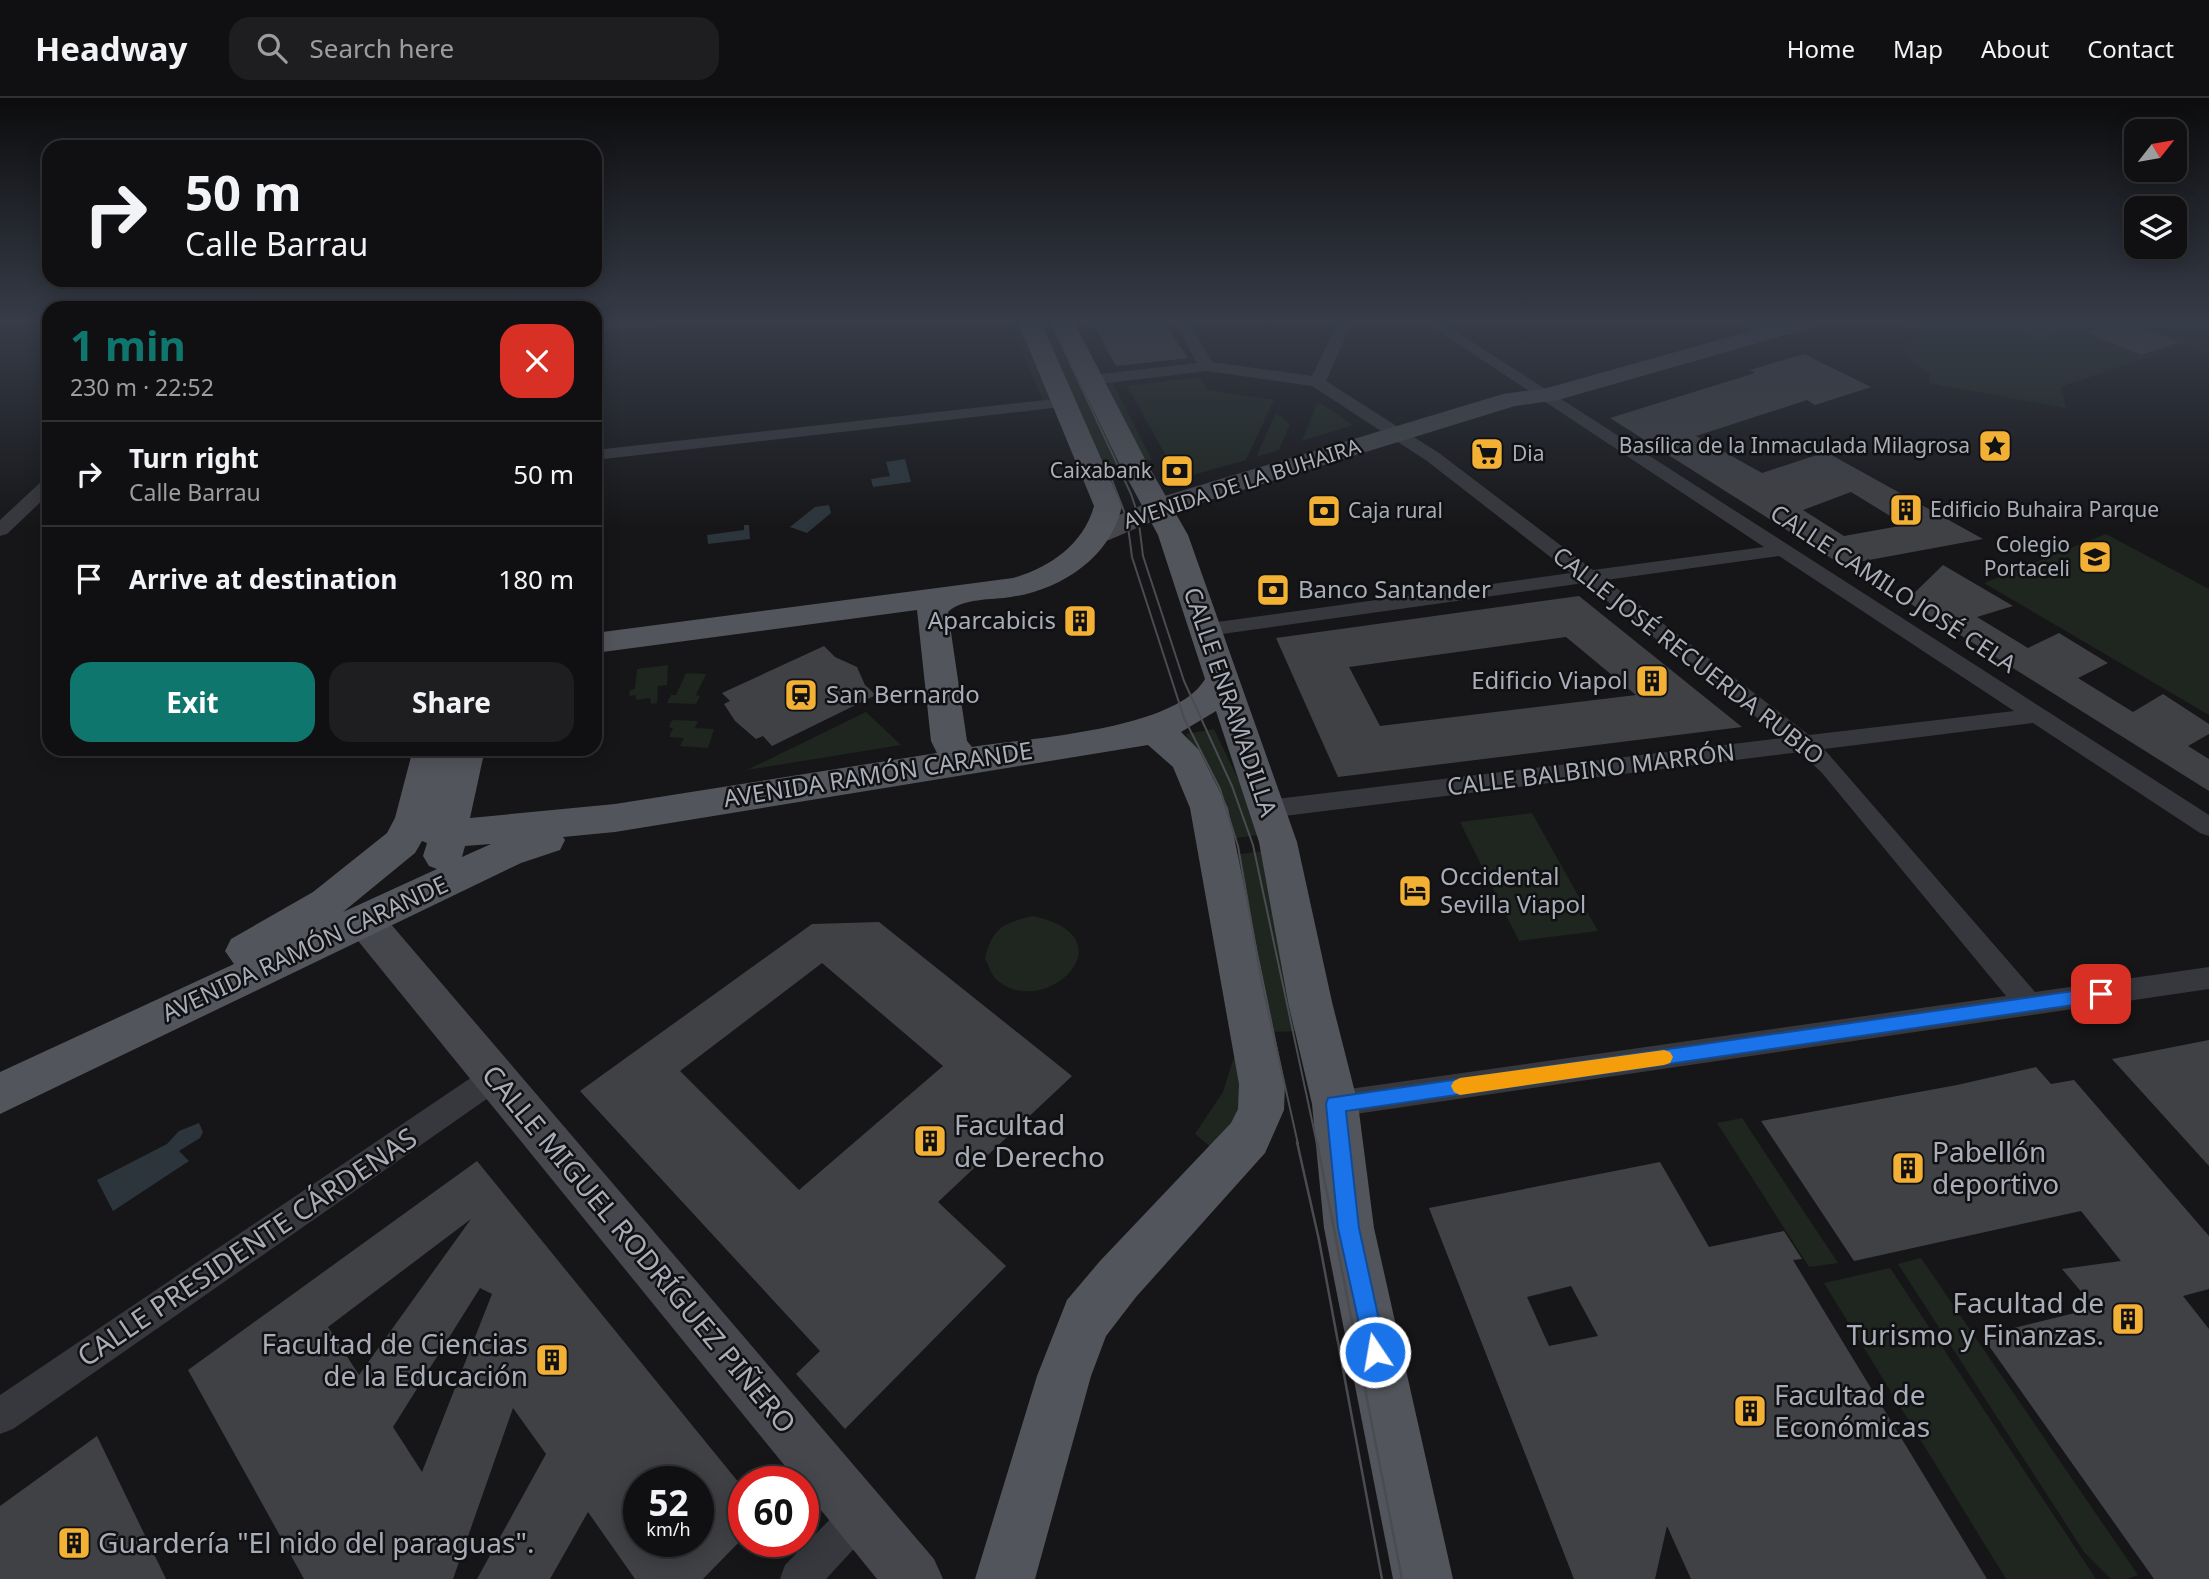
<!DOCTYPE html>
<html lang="en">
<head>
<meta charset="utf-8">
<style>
  :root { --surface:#101012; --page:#1e1e20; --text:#f1f3f6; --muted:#9c9d9f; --line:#303032; --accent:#0f766e }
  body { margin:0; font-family:"Noto Sans",sans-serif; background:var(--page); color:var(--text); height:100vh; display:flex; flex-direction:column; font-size:26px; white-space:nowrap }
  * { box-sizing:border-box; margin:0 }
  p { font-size:23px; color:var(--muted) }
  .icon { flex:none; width:38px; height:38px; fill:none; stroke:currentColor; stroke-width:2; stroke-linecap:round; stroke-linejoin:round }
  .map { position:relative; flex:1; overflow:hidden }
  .details { position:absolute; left:42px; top:203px; width:560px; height:455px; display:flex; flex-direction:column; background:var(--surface); border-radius:21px; box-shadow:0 4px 18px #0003,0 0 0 2px var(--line) }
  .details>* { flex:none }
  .top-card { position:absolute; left:42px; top:42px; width:560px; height:147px; border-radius:21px; box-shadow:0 4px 18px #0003,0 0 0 2px var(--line); background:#101012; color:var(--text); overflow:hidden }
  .needle { width:46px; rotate:59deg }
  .tools { position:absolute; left:2124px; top:21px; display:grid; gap:14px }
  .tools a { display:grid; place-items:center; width:63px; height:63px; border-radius:14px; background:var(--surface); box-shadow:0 4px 18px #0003,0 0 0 2px var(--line); font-size:35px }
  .speed { position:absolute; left:623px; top:1368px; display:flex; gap:14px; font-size:35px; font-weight:700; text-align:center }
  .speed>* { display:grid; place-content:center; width:91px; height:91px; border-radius:50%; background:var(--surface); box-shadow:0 4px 18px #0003,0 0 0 2px var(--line); line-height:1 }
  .speed small { font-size:18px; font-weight:400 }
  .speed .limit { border:10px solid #d22; background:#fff; color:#111 }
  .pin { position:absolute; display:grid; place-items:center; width:60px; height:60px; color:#fff; margin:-30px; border-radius:14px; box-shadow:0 4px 10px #0006 }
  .me { position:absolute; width:77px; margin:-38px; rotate:348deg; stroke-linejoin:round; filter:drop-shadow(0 0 5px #0008) }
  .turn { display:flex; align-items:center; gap:24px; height:147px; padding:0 28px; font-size:32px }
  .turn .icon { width:91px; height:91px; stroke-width:2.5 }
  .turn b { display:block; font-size:49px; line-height:60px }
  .round { display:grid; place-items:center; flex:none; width:74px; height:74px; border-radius:21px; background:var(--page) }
  .head { display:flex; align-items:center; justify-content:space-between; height:119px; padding:0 28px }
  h1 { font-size:42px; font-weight:700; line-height:52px; color:var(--accent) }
  .action { display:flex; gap:14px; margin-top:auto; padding:14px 28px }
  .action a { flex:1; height:80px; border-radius:21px; background:var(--accent); color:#fff; font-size:28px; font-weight:700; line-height:80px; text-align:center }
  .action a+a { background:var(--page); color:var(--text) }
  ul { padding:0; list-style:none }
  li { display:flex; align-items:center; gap:21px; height:105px; padding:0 28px; border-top:2px solid var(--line) }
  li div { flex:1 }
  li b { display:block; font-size:26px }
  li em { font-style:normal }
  header { display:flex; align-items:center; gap:42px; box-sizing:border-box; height:98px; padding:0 35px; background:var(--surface); border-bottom:2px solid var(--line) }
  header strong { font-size:33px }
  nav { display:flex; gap:38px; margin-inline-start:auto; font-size:24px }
  .search { width:490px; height:63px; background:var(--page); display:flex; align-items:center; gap:18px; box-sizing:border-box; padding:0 24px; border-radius:21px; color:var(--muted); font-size:26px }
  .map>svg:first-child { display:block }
</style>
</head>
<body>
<header>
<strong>Headway</strong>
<div class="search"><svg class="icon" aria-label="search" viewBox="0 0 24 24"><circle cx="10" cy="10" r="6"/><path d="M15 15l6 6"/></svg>Search here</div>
<nav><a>Home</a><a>Map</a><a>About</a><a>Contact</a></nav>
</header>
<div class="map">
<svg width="2209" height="1481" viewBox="0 0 2209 1481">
  <rect width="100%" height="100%" fill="#161618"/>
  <g fill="#1e261f">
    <path d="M 1009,224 L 1021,224 L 1053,297 L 1051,301 L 1043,303 Z"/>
    <path d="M 1037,224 L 1056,224 L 1124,365 L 1102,368 Z"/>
    <path d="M 1896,224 L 2209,224 L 2209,257 L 2186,247 L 2061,289 L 2066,310 L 1929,285 L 1930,276 L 1912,265 L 1902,250 L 1912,241 L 1924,237 Z"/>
    <path d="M 1199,279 L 1208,292 L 1274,302 L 1246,362 L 1179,381 L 1127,288 Z"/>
    <path d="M 1112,284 L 1152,362 L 1142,363 L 1106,289 Z"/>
    <path d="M 1320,305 L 1353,327 L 1302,343 L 1317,306 Z"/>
    <path d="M 1276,315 L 1290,326 L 1279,352 L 1256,359 Z"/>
    <path d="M 2106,436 L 2209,491 L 2209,617 L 1984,485 Z"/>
    <path d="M 668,567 L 667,587 L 658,588 L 657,605 L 651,606 L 650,600 L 636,602 L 636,597 L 629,598 L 630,592 L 635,591 L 637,571 Z"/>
    <path d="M 686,575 L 706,576 L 696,597 L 700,598 L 696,606 L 667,605 L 671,597 L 676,597 Z"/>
    <path d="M 866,614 L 901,647 L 747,672 Z"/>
    <path d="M 672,622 L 698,623 L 695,630 L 714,631 L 708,650 L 680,648 L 684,640 L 669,639 L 673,630 L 669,629 Z"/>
    <path d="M 1214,631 L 1240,685 L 1259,737 L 1229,741 L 1209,680 L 1186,636 Z"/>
    <path d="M 1532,715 L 1598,833 L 1519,843 L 1460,724 Z"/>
    <path d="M 1264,753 L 1301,933 L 1269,934 L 1233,757 Z"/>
    <path d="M 1033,818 C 1135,840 1041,926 995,880 C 991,876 988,866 985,861 C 992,830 1003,825 1033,818 Z"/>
    <path d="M 1241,958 L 1247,997 L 1222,1058 L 1195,1036 L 1223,994 L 1234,959 Z"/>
    <path d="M 1742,1020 L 1838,1165 L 1809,1169 L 1717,1025 Z"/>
    <path d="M 1921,1160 L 2138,1477 L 2127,1481 L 2111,1481 L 2084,1454 L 1898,1166 Z"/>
    <path d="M 1890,1170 L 2096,1481 L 2006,1481 L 1824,1185 Z"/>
  </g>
  <g fill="#2c353c">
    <path d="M 2001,224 L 2096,224 L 2038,240 Z"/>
    <path d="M 905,361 L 911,384 L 873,389 L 871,381 L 890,378 L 886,364 Z"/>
    <path d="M 829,407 L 831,415 L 807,435 L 790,429 L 815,409 Z"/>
    <path d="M 744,427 L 749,427 L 750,441 L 708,446 L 707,437 L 744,432 Z"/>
    <path d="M 199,1025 L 203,1034 L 200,1040 L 179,1053 L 189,1063 L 113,1113 L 97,1082 L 167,1046 L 179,1033 Z"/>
  </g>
  <g fill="#404145" fill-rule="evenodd">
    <path d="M 1092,224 L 1164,224 L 1188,260 L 1116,268 Z"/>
    <path d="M 2117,224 L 2127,224 L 2180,244 L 2141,257 L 2085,234 Z"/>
    <path d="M 1804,256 L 1871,289 L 1815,307 L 1807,302 L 1696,338 L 1762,375 L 1826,354 L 1983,441 L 1842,467 L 1610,320 L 1755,275 L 1750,272 ZM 1851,394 L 1905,427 L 1844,438 L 1803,412 Z"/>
    <path d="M 1943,467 L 2013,508 L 1977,519 L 2028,550 L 2059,535 L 2108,565 L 2078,580 L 2133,614 L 2163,596 L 2209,626 L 2209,636 L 2188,648 L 2209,661 L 2209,693 L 1906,503 Z"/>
    <path d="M 1579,498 L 1742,629 L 1338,679 L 1276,540 ZM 1566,539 L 1636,597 L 1380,628 L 1349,569 Z"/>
    <path d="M 824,548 L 835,559 L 857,569 L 865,587 L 876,597 L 772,648 L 763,638 L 756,641 L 735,623 L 724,606 L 730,603 L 722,595 Z"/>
    <path d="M 879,824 L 1072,978 L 938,1104 L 1006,1168 L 845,1331 L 796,1276 L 820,1253 L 580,993 L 812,826 ZM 822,865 L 943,968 L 799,1092 L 680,973 Z"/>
    <path d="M 2209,942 L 2209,1068 L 2112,961 Z"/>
    <path d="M 2036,969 L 2051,986 L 2074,982 L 2209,1138 L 2209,1191 L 2183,1198 L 2209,1231 L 2209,1481 L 2154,1481 L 1982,1238 L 2095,1210 L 2062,1171 L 2121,1163 L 2081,1113 L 1854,1163 L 1761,1023 L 1957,987 Z"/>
    <path d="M 477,1063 L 744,1391 L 744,1439 L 703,1481 L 635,1481 L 588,1414 L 550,1481 L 477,1481 L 546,1356 L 513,1310 L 453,1481 L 304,1481 L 188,1272 ZM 471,1121 L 359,1277 L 328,1229 ZM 480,1190 L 492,1196 L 422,1374 L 393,1329 ZM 639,1384 L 698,1384 L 698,1444 L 639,1444 Z"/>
    <path d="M 1660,1064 L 1709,1149 L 1784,1133 L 1802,1161 L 1793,1162 L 1987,1481 L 1691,1481 L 1667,1428 L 1655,1481 L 1574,1481 L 1429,1110 ZM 1571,1188 L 1598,1238 L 1549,1248 L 1527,1199 Z"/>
    <path d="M 97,1338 L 166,1481 L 0,1481 L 0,1408 Z"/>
  </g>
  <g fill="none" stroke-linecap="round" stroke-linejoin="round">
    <g fill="#37383d" fill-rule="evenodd">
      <path d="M 661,224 L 654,228 L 595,233 L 595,225 Z"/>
      <path d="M 1175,224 L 1189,224 L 1212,264 L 1312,278 L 1338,224 L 1352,224 L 1326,283 L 1439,355 L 1593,472 L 1764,449 L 1425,224 L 1441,224 L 2209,717 L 2209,738 L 2200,735 L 2033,625 L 1824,651 L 2035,894 L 2209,869 L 2209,891 L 1335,1019 L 1325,1015 L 1320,1006 L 1325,997 L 1335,993 L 2006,898 L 1822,675 L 1800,654 L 1268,720 L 1260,717 L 1256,711 L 1260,705 L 1268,702 L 1783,640 L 1584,485 L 1222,536 L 1206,542 L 1199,540 L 1196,536 L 1217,524 L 1571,475 L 1427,363 L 1312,288 L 1207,273 L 1092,287 L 1084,282 L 1092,277 L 1197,265 ZM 1779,458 L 2014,613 L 1809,637 L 1606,482 Z"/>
      <path d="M 1737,224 L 1755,224 L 1774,235 L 1772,238 L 1762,238 Z"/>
      <path d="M 1064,300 L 1070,302 L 1070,308 L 595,362 L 595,352 Z"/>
      <path d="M 49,381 L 49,396 L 7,436 L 0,438 L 0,422 L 43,382 Z"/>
      <path d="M 494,967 L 504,971 L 509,980 L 504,989 L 13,1331 L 0,1336 L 0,1297 L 484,971 Z"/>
      <path d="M 861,1397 L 874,1403 L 880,1416 L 874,1429 L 826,1481 L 780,1481 L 785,1467 L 848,1403 Z"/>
    </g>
    <g fill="#45474d" fill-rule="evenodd">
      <path d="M 1783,224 L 1817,224 L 1814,229 L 1558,302 L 1515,308 L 1181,411 L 1109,442 L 1099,444 L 1089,442 L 1085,436 L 1089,430 L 1161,399 L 1503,296 L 1547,290 Z"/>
      <path d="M 364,807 L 378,811 L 934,1461 L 943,1481 L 877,1481 L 803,1390 L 803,1384 L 798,1384 L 350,833 L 344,822 L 350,811 Z"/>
    </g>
    <path fill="#53555c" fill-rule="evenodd" d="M 1018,224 L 1041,224 L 1122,408 C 1111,459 1061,492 1011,499 C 992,502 962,500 948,514 L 967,643 L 972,649 C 1029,640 1176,632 1205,581 L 1158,437 L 1120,367 L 1051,224 L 1074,224 L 1148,367 L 1188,437 L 1297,744 L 1332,904 L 1358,1006 L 1374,1130 L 1453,1481 L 1393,1481 L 1324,1130 L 1312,1006 L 1288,904 L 1259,744 L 1216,613 L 1181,634 L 1199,652 L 1228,710 L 1285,986 L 1284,1012 L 1265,1055 L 1136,1199 L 1106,1238 L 1091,1278 L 1035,1481 L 975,1481 L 1037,1278 L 1067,1202 L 1100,1163 L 1231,1025 L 1238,1011 L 1239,986 L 1190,710 L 1173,669 L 1148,647 L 615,734 L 563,739 L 565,742 L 560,752 L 521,765 L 0,1016 L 0,974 L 234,866 L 225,853 L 231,841 L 313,794 L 387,735 L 395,720 L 413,651 L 449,651 L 444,674 L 449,651 L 485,651 L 470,720 L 615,706 L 937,655 L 931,643 L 917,512 L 595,555 L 595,535 L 1013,480 C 1049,470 1084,446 1094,408 ZM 422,743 L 427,745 L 423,758 L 429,768 L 437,771 L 343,814 L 415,755 ZM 491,746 L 462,759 L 465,748 Z"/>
    <g stroke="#4a4c52" stroke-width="2">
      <path d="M 1051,224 L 1131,396 L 1138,417 L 1143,458 L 1184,583 L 1232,688 L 1253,747 L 1317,1046"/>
      <path d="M 1105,364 L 1127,421 L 1132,459 L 1184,620 L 1220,691 L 1238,748 L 1262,885 L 1298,1046"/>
    </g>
    <g stroke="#4a4c52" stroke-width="2.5">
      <path d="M 1297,1044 L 1319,1142 L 1382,1481"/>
      <path d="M 1317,1044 L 1402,1481"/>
    </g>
  </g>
  <linearGradient id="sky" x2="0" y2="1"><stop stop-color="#0c0c0d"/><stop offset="0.52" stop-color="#363c48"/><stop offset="1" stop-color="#363c48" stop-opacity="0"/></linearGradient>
  <rect width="2209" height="431" fill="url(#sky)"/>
  <path fill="#1a73e8" stroke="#114b97" stroke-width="2" d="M 2101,889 L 2110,896 L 2101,903 L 1346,1013 L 1359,1130 L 1386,1254 L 1383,1262 L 1375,1266 L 1367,1262 L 1338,1130 L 1326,1006 L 1328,1000 Z"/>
  <path fill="#f59e0b" d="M 1664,952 L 1670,954 L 1673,959 L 1670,965 L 1664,967 L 1460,997 L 1454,994 L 1451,988 L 1454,983 L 1460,980 Z"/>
  <defs>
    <symbol id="sight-square" viewBox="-11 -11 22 22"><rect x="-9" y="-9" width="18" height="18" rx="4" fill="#f2b134" stroke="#111113"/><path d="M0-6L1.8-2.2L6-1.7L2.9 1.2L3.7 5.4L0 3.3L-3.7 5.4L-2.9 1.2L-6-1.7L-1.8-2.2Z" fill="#111"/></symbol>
    <symbol id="supermarket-square" viewBox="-11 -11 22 22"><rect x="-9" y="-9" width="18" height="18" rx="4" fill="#f2b134" stroke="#111113"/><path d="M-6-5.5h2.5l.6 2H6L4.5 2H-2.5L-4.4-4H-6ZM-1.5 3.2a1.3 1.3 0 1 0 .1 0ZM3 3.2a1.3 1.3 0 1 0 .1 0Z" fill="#111"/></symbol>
    <symbol id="bank-square" viewBox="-11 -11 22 22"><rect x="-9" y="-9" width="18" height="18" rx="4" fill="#f2b134" stroke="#111113"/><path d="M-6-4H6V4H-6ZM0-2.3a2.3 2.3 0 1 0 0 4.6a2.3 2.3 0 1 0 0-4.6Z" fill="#111"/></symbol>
    <symbol id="building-square" viewBox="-11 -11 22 22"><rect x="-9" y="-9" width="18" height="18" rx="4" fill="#f2b134" stroke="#111113"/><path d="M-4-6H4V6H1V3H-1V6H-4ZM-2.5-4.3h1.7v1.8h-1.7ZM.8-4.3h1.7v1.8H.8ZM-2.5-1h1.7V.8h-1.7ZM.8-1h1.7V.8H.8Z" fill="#111"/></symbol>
    <symbol id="university-square" viewBox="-11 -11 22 22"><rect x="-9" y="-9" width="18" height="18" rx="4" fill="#f2b134" stroke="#111113"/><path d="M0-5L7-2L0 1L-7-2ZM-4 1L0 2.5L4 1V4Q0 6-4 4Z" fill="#111"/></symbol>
    <symbol id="station-square" viewBox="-11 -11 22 22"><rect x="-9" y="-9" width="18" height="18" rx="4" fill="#f2b134" stroke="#111113"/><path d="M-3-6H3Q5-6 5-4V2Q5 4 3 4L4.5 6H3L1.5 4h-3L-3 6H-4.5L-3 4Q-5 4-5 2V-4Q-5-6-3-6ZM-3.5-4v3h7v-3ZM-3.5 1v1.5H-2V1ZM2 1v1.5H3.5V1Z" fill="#111"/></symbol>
    <symbol id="hotel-square" viewBox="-11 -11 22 22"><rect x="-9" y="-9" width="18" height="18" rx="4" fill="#f2b134" stroke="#111113"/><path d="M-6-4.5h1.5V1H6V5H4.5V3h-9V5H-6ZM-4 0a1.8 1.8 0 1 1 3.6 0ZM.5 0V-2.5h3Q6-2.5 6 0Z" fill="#111"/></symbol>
  </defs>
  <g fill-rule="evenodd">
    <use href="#sight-square" x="1976" y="329" width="38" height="38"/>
    <use href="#supermarket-square" x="1468" y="337" width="38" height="38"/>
    <use href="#bank-square" x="1158" y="354" width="38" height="38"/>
    <use href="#building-square" x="1887" y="393" width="38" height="38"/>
    <use href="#bank-square" x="1305" y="394" width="38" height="38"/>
    <use href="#university-square" x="2076" y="440" width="38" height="38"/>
    <use href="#bank-square" x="1254" y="473" width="38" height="38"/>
    <use href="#building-square" x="1061" y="504" width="38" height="38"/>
    <use href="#building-square" x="1633" y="564" width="38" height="38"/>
    <use href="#station-square" x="782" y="578" width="38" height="38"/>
    <use href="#hotel-square" x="1396" y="774" width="38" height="38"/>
    <use href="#building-square" x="911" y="1024" width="38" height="38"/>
    <use href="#building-square" x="1889" y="1051" width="38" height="38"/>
    <use href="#building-square" x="2109" y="1202" width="38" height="38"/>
    <use href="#building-square" x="533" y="1243" width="38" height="38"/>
    <use href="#building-square" x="1731" y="1294" width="38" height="38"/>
    <use href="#building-square" x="55" y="1426" width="38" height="38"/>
  </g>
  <g text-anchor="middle" stroke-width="5" stroke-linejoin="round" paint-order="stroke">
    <g font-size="21" fill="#a8adb8" stroke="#111113" text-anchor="end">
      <text x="1970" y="355">Basílica de la Inmaculada Milagrosa</text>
      <text x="1512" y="363" text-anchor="start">Dia</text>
      <text x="1152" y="380">Caixabank</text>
      <text x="1930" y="419" text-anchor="start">Edificio Buhaira Parque</text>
      <text x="1348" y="420" text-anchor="start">Caja rural</text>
      <text x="2070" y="454">Colegio<tspan x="2070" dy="24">Portaceli</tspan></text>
    </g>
    <g font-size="21" fill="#a8adb8" stroke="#111113">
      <text transform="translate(1242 386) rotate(-18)" y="7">AVENIDA DE LA BUHAIRA</text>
    </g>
    <g font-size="24" fill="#a8adb8" stroke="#111113">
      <text transform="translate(1893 491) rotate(33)" y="8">CALLE CAMILO JOSÉ CELA</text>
      <text transform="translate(1688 558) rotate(38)" y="8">CALLE JOSÉ RECUERDA RUBIO</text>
      <text transform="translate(1230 604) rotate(71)" y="8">CALLE ENRAMADILLA</text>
      <text transform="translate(1591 672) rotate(-7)" y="8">CALLE BALBINO MARRÓN</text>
      <text transform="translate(878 677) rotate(-9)" y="8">AVENIDA RAMÓN CARANDE</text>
      <text transform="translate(305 851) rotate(-25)" y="8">AVENIDA RAMÓN CARANDE</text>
    </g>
    <g font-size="24" fill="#a8adb8" stroke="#111113" text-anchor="start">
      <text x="1298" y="500">Banco Santander</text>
      <text x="1056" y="531" text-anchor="end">Aparcabicis</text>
      <text x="1628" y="591" text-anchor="end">Edificio Viapol</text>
      <text x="826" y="605">San Bernardo</text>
      <text x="1440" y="787">Occidental<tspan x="1440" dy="28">Sevilla Viapol</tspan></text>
    </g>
    <g font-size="28" fill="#a8adb8" stroke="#111113" text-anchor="start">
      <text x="954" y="1037">Facultad<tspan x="954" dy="32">de Derecho</tspan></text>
      <text x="1932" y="1064">Pabellón<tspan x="1932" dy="32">deportivo</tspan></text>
      <text x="2104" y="1215" text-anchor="end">Facultad de<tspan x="2104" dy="32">Turismo y Finanzas.</tspan></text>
      <text x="528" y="1256" text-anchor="end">Facultad de Ciencias<tspan x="528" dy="32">de la Educación</tspan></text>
      <text x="1774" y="1307">Facultad de<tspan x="1774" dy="32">Económicas</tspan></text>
      <text x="98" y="1455">Guardería "El nido del paraguas".</text>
    </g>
    <g font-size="28" fill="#a8adb8" stroke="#111113">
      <text transform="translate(247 1149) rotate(-34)" y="10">CALLE PRESIDENTE CÁRDENAS</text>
      <text transform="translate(639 1151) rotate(50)" y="10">CALLE MIGUEL RODRÍGUEZ PIÑERO</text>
    </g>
  </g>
</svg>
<div class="tools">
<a><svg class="needle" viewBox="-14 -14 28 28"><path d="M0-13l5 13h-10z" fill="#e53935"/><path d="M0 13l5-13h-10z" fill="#9c9d9f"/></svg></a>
<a><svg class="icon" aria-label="layers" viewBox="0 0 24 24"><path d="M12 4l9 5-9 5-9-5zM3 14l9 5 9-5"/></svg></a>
</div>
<div class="speed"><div>52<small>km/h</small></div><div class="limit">60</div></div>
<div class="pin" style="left:2101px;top:896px;background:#d93025"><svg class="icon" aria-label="arrive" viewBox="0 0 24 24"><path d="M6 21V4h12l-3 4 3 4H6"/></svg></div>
<svg class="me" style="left:1375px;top:1254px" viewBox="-20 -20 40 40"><circle r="17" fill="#1a73e8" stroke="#fff" stroke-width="3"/><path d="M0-11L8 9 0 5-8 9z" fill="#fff"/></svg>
<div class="top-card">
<div class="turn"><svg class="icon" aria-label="right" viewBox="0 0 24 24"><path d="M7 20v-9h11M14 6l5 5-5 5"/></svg><div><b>50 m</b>Calle Barrau</div></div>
</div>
<section class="details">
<div class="head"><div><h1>1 min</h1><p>230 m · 22:52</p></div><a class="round" style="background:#d93025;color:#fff"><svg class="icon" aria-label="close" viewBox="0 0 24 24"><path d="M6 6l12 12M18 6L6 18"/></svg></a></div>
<ul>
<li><svg class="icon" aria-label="right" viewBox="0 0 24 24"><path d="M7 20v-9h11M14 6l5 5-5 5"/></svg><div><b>Turn right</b><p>Calle Barrau</p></div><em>50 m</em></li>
<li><svg class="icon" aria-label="arrive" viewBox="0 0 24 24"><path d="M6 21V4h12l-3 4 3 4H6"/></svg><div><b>Arrive at destination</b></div><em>180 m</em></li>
</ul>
<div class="action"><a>Exit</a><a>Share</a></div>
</section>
</div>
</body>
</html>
